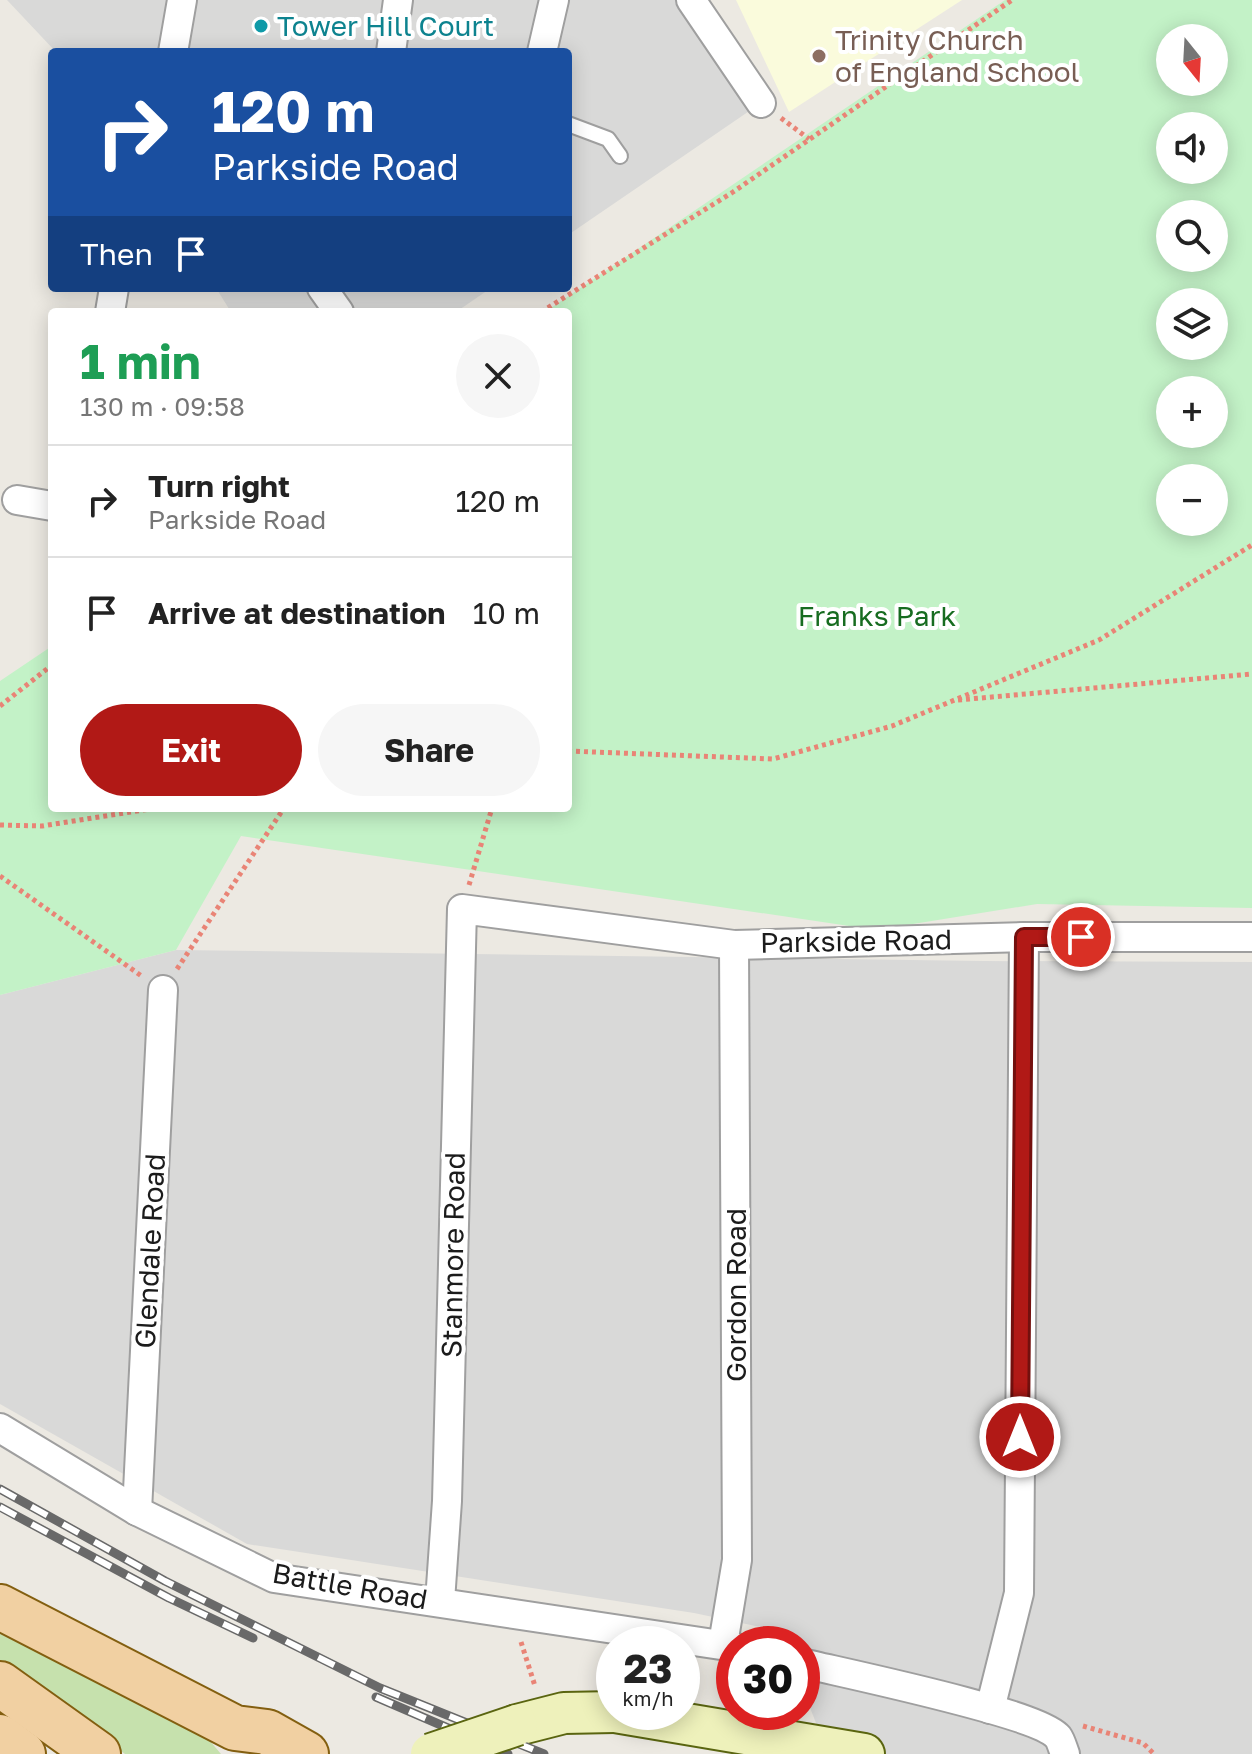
<!DOCTYPE html>
<html lang="en">
<head>
<meta charset="utf-8">
<style>
  :root { --surface:#fff; --page:#f6f6f6; --text:#222; --muted:#767676; --line:#e0e0e0; --accent:#b11916 }
  body { margin:0; font-family:"Golos Text",sans-serif; background:var(--page); color:var(--text); height:100vh; display:flex; flex-direction:column; font-size:30px; white-space:nowrap }
  * { box-sizing:border-box; margin:0 }
  p { font-size:26px; color:var(--muted) }
  .icon { flex:none; width:44px; height:44px; fill:none; stroke:currentColor; stroke-width:2; stroke-linecap:round; stroke-linejoin:round }
  .map { position:relative; flex:1; overflow:hidden }
  .panel { position:absolute; left:48px; top:308px; width:524px; height:504px; display:flex; flex-direction:column; background:var(--surface); border-radius:8px; box-shadow:0 4px 20px #0003 }
  .panel>* { flex:none }
  .hud { position:absolute; left:48px; top:48px; width:524px; height:244px; border-radius:8px; box-shadow:0 4px 20px #0003; background:#1a4fa0; color:#fff; overflow:hidden }
  .needle { width:52px; rotate:162deg }
  .tools { position:absolute; left:1156px; top:24px; display:grid; gap:16px }
  .tools a { display:grid; place-items:center; width:72px; height:72px; border-radius:50%; background:var(--surface); box-shadow:0 4px 20px #0003; font-size:40px }
  .speed { position:absolute; left:596px; top:1626px; display:flex; gap:16px; font-size:40px; font-weight:700; text-align:center }
  .speed>* { display:grid; place-content:center; width:104px; height:104px; border-radius:50%; background:var(--surface); box-shadow:0 4px 20px #0003; line-height:1 }
  .speed small { font-size:20px; font-weight:400 }
  .speed .limit { border:12px solid #d22; background:#fff; color:#111 }
  .pin { position:absolute; display:grid; place-items:center; width:68px; height:68px; color:#fff; margin:-34px; border:4px solid #fff; border-radius:50%; box-shadow:0 2px 8px #0007 }
  .me { position:absolute; width:88px; margin:-44px; rotate:0deg; stroke-linejoin:round; filter:drop-shadow(0 0 6px #0008) }
  .turn { display:flex; align-items:center; gap:28px; height:168px; padding:0 32px; font-size:36px }
  .turn .icon { width:104px; height:104px; stroke-width:2.5 }
  .turn b { display:block; font-size:56px; line-height:68px }
  .then { display:flex; align-items:center; height:76px; padding:0 32px; background:#0003; gap:16px; font-size:30px }
  .round { display:grid; place-items:center; flex:none; width:84px; height:84px; border-radius:42px; background:var(--page) }
  .overview { display:flex; align-items:center; justify-content:space-between; height:136px; padding:0 32px }
  h1 { font-size:48px; font-weight:700; line-height:60px; color:#1e9e55 }
  .cta { display:flex; gap:16px; margin-top:auto; padding:16px 32px }
  .cta a { flex:1; height:92px; border-radius:48px; background:var(--accent); color:#fff; font-size:32px; font-weight:700; line-height:92px; text-align:center }
  .cta a+a { background:var(--page); color:var(--text) }
  ul { padding:0; list-style:none }
  li { display:flex; align-items:center; gap:24px; height:112px; padding:0 32px; border-top:2px solid var(--line) }
  li div { flex:1 }
  li b { display:block; font-size:30px }
  li em { font-style:normal }
  .map>svg:first-child { display:block }
</style>
</head>
<body>
<div class="map">
<svg width="1252" height="1754" viewBox="0 0 1252 1754">
  <rect width="100%" height="100%" fill="#ece9e2"/>
  <g fill="#d9d9d8">
    <path d="M 7,0 L 691,0 L 761,103 L 568,235 L 568,52 L 56,52 Z"/>
    <path d="M 216,288 L 491,288 L 456,312 L 231,312 Z"/>
    <path d="M 176,950 L 984,961 L 1252,962 L 1252,1754 L 828,1754 L 802,1687 L 802,1644 L 785,1644 L 780,1631 L 694,1613 L 247,1544 L 0,1404 L 0,995 Z"/>
  </g>
  <path fill="#fafbdc" d="M 736,0 L 962,0 L 789,112 Z"/>
  <path fill="#c6e1ad" d="M 0,1634 L 204,1734 L 221,1754 L 125,1754 L 0,1662 Z"/>
  <path fill="#c3f2c7" fill-rule="evenodd" d="M 1005,0 L 1252,0 L 1252,908 L 1037,904 L 876,930 L 241,836 L 176,950 L 0,995 L 0,681 L 52,646 L 52,808 L 568,808 L 568,312 L 545,312 ZM 1170,38 L 1214,38 L 1214,82 L 1170,82 ZM 1170,126 L 1214,126 L 1214,170 L 1170,170 ZM 1170,214 L 1214,214 L 1214,258 L 1170,258 ZM 1170,302 L 1214,302 L 1214,346 L 1170,346 ZM 1170,390 L 1214,390 L 1214,434 L 1170,434 ZM 1170,478 L 1214,478 L 1214,522 L 1170,522 Z"/>
  <g fill="none" stroke-linecap="round" stroke-linejoin="round">
    <defs>
      <path id="service" d="M 568,124 L 608,139 L 620,156"/>
      <g id="minor">
        <path d="M 691,0 L 761,103"/>
        <path d="M 173,52 L 182,0"/>
        <path d="M 391,52 L 398,0"/>
        <path d="M 542,52 L 554,0"/>
        <path d="M 322,288 L 339,312"/>
        <path d="M 110,312 L 114,288"/>
        <path d="M 17,500 L 52,506"/>
        <path d="M 0,1428 L 137,1511 L 274,1578 L 734,1647"/>
        <path d="M 137,1511 L 163,990"/>
        <path d="M 440,1601 L 447,1501 L 462,909 L 734,945 L 1024,937 L 1252,937"/>
        <path d="M 723,1644 L 737,1560 L 734,945"/>
        <path d="M 802,1663 C 843,1673 1038,1713 1058,1737 C 1061,1741 1063,1749 1065,1754"/>
        <path d="M 990,1709 L 1019,1593 L 1024,937"/>
      </g>
      <g id="secondary">
        <path d="M 615,1712 L 864,1754"/>
        <path d="M 517,1725 L 564,1713 L 614,1712"/>
      </g>
      <g id="primary">
        <path d="M 0,1607 L 235,1728 L 267,1732 L 306,1754"/>
        <path d="M 0,1684 L 98,1754"/>
        <path d="M 0,1737 L 23,1754"/>
      </g>
    </defs>
    <use href="#service" stroke="#9f9f9f" stroke-width="18"/>
    <use href="#minor" stroke="#9f9f9f" stroke-width="32"/>
    <use href="#secondary" stroke="#5a6510" stroke-width="44"/>
    <use href="#primary" stroke="#835f10" stroke-width="48"/>
    <g stroke="#e98476" stroke-width="5" stroke-dasharray="4 4" stroke-linecap="butt">
      <path d="M 781,118 L 809,139"/>
      <path d="M 541,312 L 733,192 L 1012,0"/>
      <path d="M 958,700 L 1252,674"/>
      <path d="M 0,706 L 52,665"/>
      <path d="M 568,751 L 773,759 L 892,726 L 1099,640 L 1252,545"/>
      <path d="M 0,825 L 42,826 L 156,808"/>
      <path d="M 0,876 L 143,977"/>
      <path d="M 469,885 L 492,808"/>
      <path d="M 177,969 L 284,808"/>
      <path d="M 521,1642 L 535,1686"/>
      <path d="M 1083,1726 L 1143,1743 L 1154,1754"/>
    </g>
    <use href="#service" stroke="#fff" stroke-width="14"/>
    <use href="#minor" stroke="#fff" stroke-width="28"/>
    <use href="#secondary" stroke="#eef1bb" stroke-width="40"/>
    <use href="#primary" stroke="#f1d0a2" stroke-width="44"/>
    <defs>
      <g id="rail">
        <path d="M 0,1489 L 165,1581 L 380,1688 L 544,1754"/>
        <path d="M 0,1507 L 169,1598 L 253,1638"/>
        <path d="M 376,1697 L 508,1754"/>
      </g>
    </defs>
    <use href="#rail" stroke="#696969" stroke-width="9"/>
    <use href="#rail" stroke="#fff" stroke-width="6" stroke-dasharray="18" stroke-linecap="butt"/>
    <defs>
      <path id="secondary-bridge" d="M 431,1754 L 517,1725"/>
    </defs>
    <use href="#secondary-bridge" stroke="#5a6510" stroke-width="44" stroke-linecap="butt"/>
    <use href="#secondary-bridge" stroke="#eef1bb" stroke-width="40"/>
  </g>
  <g fill="none" stroke-linecap="round" stroke-linejoin="round">
    <defs>
      <path id="route" d="M 1020,1437 L 1024,937 L 1081,937"/>
    </defs>
    <use href="#route" stroke="#73100e" stroke-width="20"/>
    <use href="#route" stroke="#b11916" stroke-width="14"/>
  </g>
  <circle fill="#0f9aa8" stroke="#fff" stroke-width="3" cx="261" cy="26" r="8"/>
  <circle fill="#8d6e63" stroke="#fff" stroke-width="3" cx="819" cy="56" r="8"/>
  <g text-anchor="middle" stroke-width="8" stroke-linejoin="round" paint-order="stroke">
    <g font-size="28" fill="#0d838f" stroke="#fff" text-anchor="start">
      <text x="277" y="36">Tower Hill Court</text>
    </g>
    <g font-size="28" fill="#785e54" stroke="#fff" text-anchor="start">
      <text x="835" y="50">Trinity Church<tspan x="835" dy="32">of England School</tspan></text>
    </g>
    <g font-size="28" fill="#176c20" stroke="#fff">
      <text x="877" y="626">Franks Park</text>
    </g>
    <g font-size="28" fill="#1b1b1b" stroke="#fff">
      <text transform="translate(856 941) rotate(-1)" y="10">Parkside Road</text>
      <text transform="translate(150 1251) rotate(-87)" y="10">Glendale Road</text>
      <text transform="translate(453 1255) rotate(-89)" y="10">Stanmore Road</text>
      <text transform="translate(736 1295) rotate(-90)" y="10">Gordon Road</text>
      <text transform="translate(350 1586) rotate(10)" y="10">Battle Road</text>
    </g>
  </g>
</svg>
<div class="tools">
<a><svg class="needle" viewBox="-14 -14 28 28"><path d="M0-13l5 13h-10z" fill="#e53935"/><path d="M0 13l5-13h-10z" fill="#767676"/></svg></a>
<a><svg class="icon" aria-label="sound" viewBox="0 0 24 24"><path d="M4 9h4l5-4v14l-5-4H4zM17 9q2 3 0 6"/></svg></a>
<a><svg class="icon" aria-label="search" viewBox="0 0 24 24"><circle cx="10" cy="10" r="6"/><path d="M15 15l6 6"/></svg></a>
<a><svg class="icon" aria-label="layers" viewBox="0 0 24 24"><path d="M12 4l9 5-9 5-9-5zM3 14l9 5 9-5"/></svg></a>
<a>+</a>
<a>−</a>
</div>
<div class="speed"><div>23<small>km/h</small></div><div class="limit">30</div></div>
<div class="pin" style="left:1081px;top:937px;background:#d93025"><svg class="icon" aria-label="arrive" viewBox="0 0 24 24"><path d="M6 21V4h12l-3 4 3 4H6"/></svg></div>
<svg class="me" style="left:1020px;top:1437px" viewBox="-20 -20 40 40"><circle r="17" fill="#b11916" stroke="#fff" stroke-width="3"/><path d="M0-11L8 9 0 5-8 9z" fill="#fff"/></svg>
<div class="hud">
<div class="turn"><svg class="icon" aria-label="right" viewBox="0 0 24 24"><path d="M7 20v-9h11M14 6l5 5-5 5"/></svg><div><b>120 m</b>Parkside Road</div></div>
<div class="then">Then<svg class="icon" aria-label="arrive" viewBox="0 0 24 24"><path d="M6 21V4h12l-3 4 3 4H6"/></svg></div>
</div>
<section class="panel">
<div class="overview"><div><h1>1 min</h1><p>130 m · 09:58</p></div><a class="round"><svg class="icon" aria-label="close" viewBox="0 0 24 24"><path d="M6 6l12 12M18 6L6 18"/></svg></a></div>
<ul>
<li><svg class="icon" aria-label="right" viewBox="0 0 24 24"><path d="M7 20v-9h11M14 6l5 5-5 5"/></svg><div><b>Turn right</b><p>Parkside Road</p></div><em>120 m</em></li>
<li><svg class="icon" aria-label="arrive" viewBox="0 0 24 24"><path d="M6 21V4h12l-3 4 3 4H6"/></svg><div><b>Arrive at destination</b></div><em>10 m</em></li>
</ul>
<div class="cta"><a>Exit</a><a>Share</a></div>
</section>
</div>
</body>
</html>
